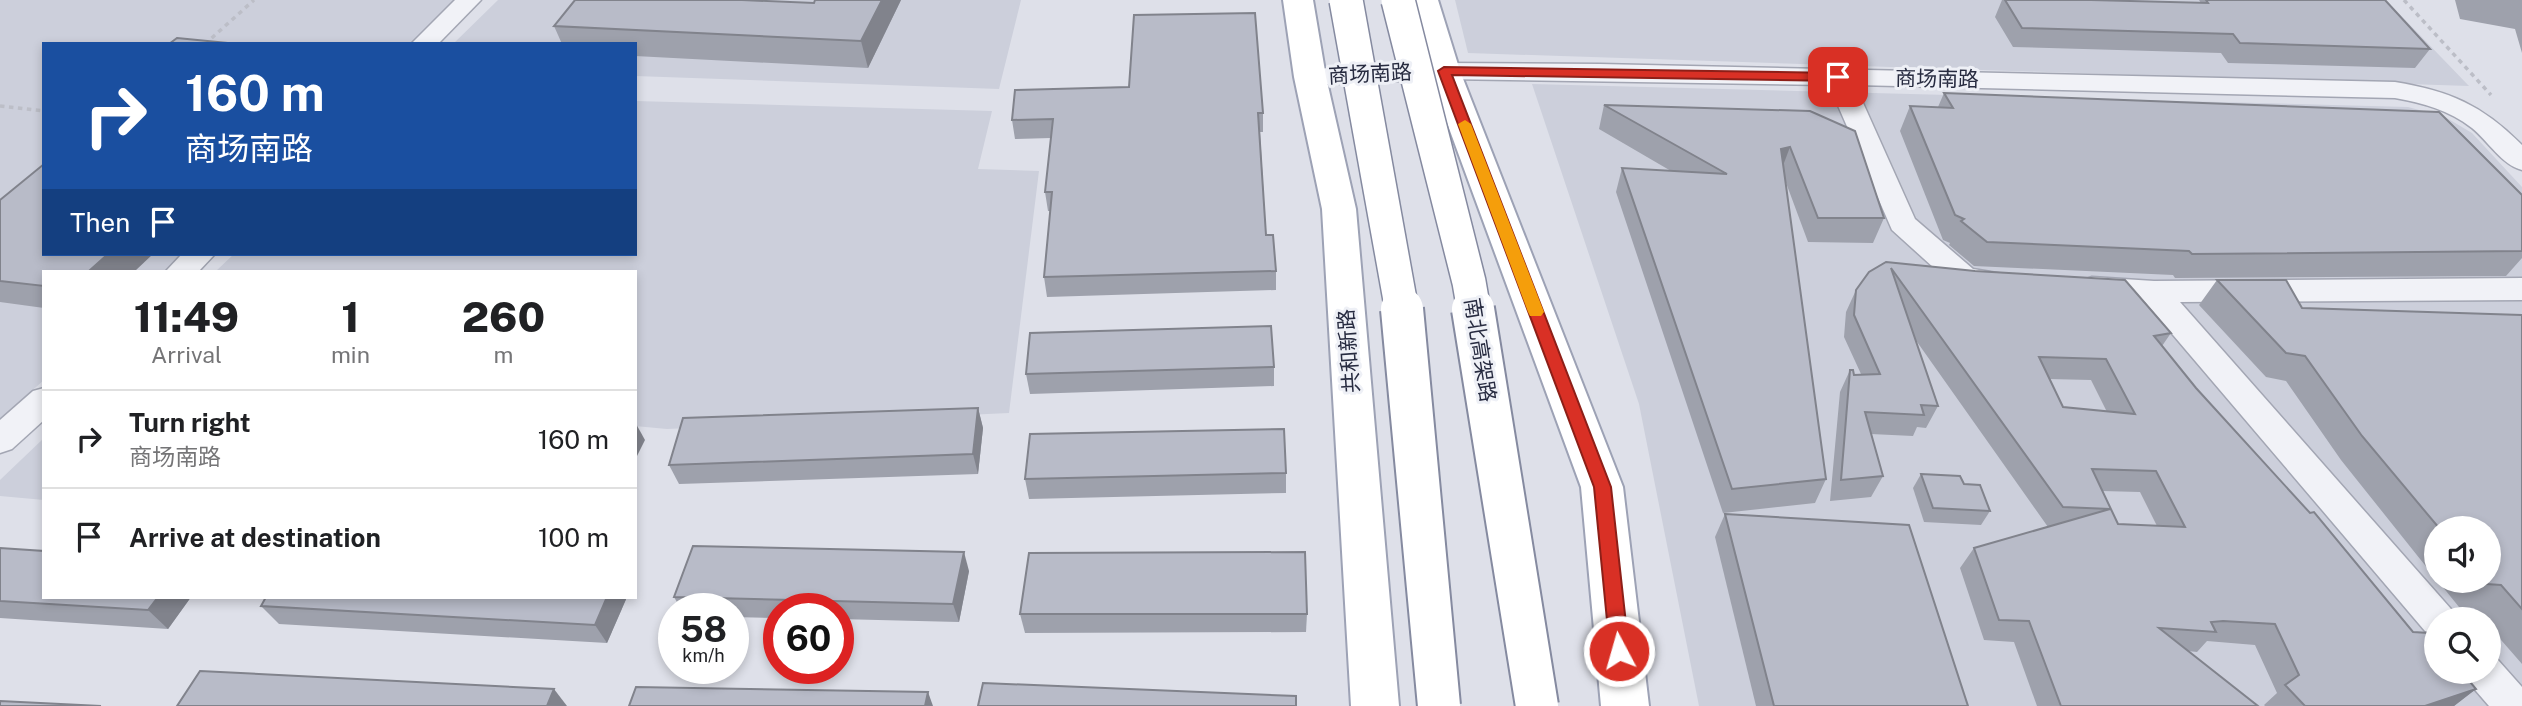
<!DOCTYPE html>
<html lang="en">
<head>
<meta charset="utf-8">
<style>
  :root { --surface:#fff; --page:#f2f2f2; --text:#202124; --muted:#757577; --line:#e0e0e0 }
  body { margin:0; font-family:"Public Sans","Noto Sans SC",sans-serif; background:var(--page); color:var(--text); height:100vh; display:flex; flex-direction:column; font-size:26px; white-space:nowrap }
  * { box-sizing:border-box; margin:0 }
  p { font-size:23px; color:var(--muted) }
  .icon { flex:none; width:38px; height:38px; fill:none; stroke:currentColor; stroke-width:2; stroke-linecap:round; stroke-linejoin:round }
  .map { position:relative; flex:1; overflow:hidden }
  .details { position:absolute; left:42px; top:270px; width:595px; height:329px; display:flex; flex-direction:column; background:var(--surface); border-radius:0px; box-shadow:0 4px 10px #0003 }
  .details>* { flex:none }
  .banner { position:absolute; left:42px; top:42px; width:595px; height:214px; border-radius:0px; box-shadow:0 4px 10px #0003; background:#1a4fa0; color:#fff; overflow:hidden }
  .controls { position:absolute; left:2424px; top:516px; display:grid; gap:14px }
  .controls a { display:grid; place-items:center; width:77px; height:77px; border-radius:50%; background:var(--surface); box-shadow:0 4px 10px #0003; font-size:35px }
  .speed { position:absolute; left:658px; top:593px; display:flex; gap:14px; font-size:35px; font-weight:700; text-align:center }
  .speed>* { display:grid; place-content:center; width:91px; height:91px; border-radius:50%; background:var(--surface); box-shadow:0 4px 10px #0003; line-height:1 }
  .speed small { font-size:18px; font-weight:400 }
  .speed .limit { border:10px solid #d22; background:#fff; color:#111 }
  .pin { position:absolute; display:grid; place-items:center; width:60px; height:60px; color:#fff; margin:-30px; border-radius:14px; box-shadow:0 4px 10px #0006 }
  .me { position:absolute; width:77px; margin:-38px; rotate:354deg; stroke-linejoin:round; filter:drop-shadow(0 0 5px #0008) }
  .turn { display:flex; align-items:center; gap:24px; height:147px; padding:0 28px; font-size:32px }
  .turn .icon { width:91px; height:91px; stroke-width:2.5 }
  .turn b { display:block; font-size:49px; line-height:60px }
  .then { display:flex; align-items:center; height:66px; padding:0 28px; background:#0003; gap:14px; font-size:26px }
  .eta { display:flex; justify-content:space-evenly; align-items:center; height:119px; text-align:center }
  .eta b { font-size:42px; font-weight:800; line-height:49px }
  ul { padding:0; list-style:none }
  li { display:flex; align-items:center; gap:21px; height:98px; padding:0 28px; border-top:2px solid var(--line) }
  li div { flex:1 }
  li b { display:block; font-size:26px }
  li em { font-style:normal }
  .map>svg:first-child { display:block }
</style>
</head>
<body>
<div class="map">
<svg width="2522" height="706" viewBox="0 0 2522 706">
  <rect width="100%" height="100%" fill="#dee0e9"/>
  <g fill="#cccfdb" fill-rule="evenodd">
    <path d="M 0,0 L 457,0 L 410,44 L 44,44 L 44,254 L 184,254 L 165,271 L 44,271 L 44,380 L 0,419 Z"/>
    <path d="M 498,0 L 1021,0 L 999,89 L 635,76 L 635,44 L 453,44 Z"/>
    <path d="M 1455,0 L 2386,0 L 2469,86 L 1468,53 Z"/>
    <path d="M 1532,84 L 2408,107 L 2445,117 L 2472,133 L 2522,187 L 2522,706 L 1699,706 L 1639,404 ZM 2436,528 L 2488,528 L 2488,581 L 2436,581 ZM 2436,620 L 2488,620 L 2488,672 L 2436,672 Z"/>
    <path d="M 635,101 L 992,111 L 978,169 L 1039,171 L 1009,413 L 667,429 L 635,426 L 635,271 L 216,271 L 234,254 L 635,254 Z"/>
    <path d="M 44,438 L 44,500 L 0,496 L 0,480 Z"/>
  </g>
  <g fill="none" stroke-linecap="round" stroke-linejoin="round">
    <defs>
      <g id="minor">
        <path d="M 455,0 L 481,0 L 438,44 L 411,44 Z"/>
        <path d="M 1444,63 L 1600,64 L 2395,82 C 2450,91 2482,105 2522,145 L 2522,170 C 2502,165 2488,141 2472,128 C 2449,110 2423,103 2395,98 L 1855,85 L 1915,219 L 1973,269 L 2003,274 L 2007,281 L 2003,288 C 1987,293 1970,291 1954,286 L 1892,230 L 1829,85 L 1444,79 L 1310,85 L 1301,82 L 1297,77 L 1301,72 L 1310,69 Z"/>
        <path d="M 182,254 L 215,254 L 199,271 L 166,271 Z"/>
        <path d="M 2092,277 L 2154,281 L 2522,278 L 2522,300 L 2180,302 L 2451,609 L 2456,620 L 2436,620 L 2436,635 L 2425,631 L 2145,302 L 2081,295 L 2077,288 L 2081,281 Z"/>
        <path d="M 44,388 L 44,420 L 12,449 L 0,453 L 0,420 L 33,391 Z"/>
        <path d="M 2488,657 L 2498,660 L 2522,687 L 2522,706 L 2489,706 L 2470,684 L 2465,672 L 2488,672 Z"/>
      </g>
      <g id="primary">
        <path d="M 1283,0 L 1313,0 L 1326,77 L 1356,209 L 1399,706 L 1351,706 L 1322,209 L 1294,77 Z"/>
        <path d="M 1408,0 L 1438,0 L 1460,71 L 1623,487 L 1649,706 L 1601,706 L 1581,487 L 1428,71 Z"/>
      </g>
    </defs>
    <use href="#minor" stroke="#a3a6b3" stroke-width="3"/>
    <use href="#primary" stroke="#9da2b5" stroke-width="4"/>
    <g stroke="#bcbec7" stroke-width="3.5" stroke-dasharray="4.5 4.5" stroke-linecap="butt">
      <path d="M 2404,0 L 2491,95"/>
      <path d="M 205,44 L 254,0"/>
      <path d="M 0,106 L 44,111"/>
    </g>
    <use href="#minor" fill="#f1f2f7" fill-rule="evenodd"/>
    <use href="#primary" fill="#fff" fill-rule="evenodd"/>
    <defs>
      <g id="trunk-bridge-far1">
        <path d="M 1346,0 L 1402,311"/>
        <path d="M 1398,0 L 1469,282 L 1474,311"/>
      </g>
      <g id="trunk-bridge">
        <path d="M 1402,309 L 1439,706"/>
        <path d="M 1473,309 L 1537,706"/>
      </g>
    </defs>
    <use href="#trunk-bridge-far1" stroke="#858aa0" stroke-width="36" stroke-linecap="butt"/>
    <use href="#trunk-bridge" stroke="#858aa0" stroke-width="46" stroke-linecap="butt"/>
    <use href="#trunk-bridge-far1" stroke="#fff" stroke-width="33"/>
    <use href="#trunk-bridge" stroke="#fff" stroke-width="42"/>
  </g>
  <g fill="#9ea1ac" fill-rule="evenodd">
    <path d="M 815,0 L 901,0 L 868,68 L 635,56 L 635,44 L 562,44 L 554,26 L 814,3 Z"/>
    <path d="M 2002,0 L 2091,0 L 2201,3 L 2199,0 L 2385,0 L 2430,49 L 2415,68 L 2228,63 L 2221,53 L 2013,47 L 1995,17 Z"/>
    <path d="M 2455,0 L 2522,0 L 2522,53 L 2515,29 L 2460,19 Z"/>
    <path d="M 1944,93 L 2522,195 L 2522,258 L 2506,276 L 2175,278 L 2173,275 L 1974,266 L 1949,245 L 1950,243 L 1943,240 L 1900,131 L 1910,106 L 1938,107 Z"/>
    <path d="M 1604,105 L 1810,111 L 1884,218 L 1873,243 L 1808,242 L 1785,180 L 1826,479 L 1815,503 L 1723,513 L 1616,192 L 1622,168 L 1671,171 L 1599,129 Z"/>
    <path d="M 1263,113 L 1263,132 L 1260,132 L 1266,235 L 1276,271 L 1276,290 L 1047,297 L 1044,277 L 1050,211 L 1048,211 L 1045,192 L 1051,138 L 1015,139 L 1012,120 Z"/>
    <path d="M 0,200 L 44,271 L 44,308 L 0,302 Z"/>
    <path d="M 1886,262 L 2171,333 L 2162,346 L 2196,388 L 2413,632 L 2476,689 L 2454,706 L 2265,706 L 2264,705 L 2277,693 L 2255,645 L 2207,641 L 2197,652 L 2188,651 L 2258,706 L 2037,706 L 2014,642 L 1984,640 L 1960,568 L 1974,548 L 2048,527 L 1915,339 L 1938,406 L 1926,428 L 1917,427 L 1913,436 L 1871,434 L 1883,476 L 1871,497 L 1830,501 L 1840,392 L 1850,370 L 1854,375 L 1861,374 L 1844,337 L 1846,312 L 1856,290 ZM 2049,379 L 2091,380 L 2107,412 L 2063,407 ZM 2102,491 L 2140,492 L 2157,526 L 2118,524 Z"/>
    <path d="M 2217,280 L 2302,308 L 2522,315 L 2522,664 L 2488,625 L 2488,620 L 2484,620 L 2474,608 L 2459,607 L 2438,581 L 2488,581 L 2488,528 L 2436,528 L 2436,579 L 2341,460 L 2286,381 L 2266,377 L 2199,305 Z"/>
    <path d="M 1274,367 L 1274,386 L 1030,394 L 1026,374 Z"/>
    <path d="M 978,408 L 983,428 L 978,474 L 679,484 L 669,465 Z"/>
    <path d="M 1286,473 L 1286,493 L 1029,499 L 1025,479 Z"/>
    <path d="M 1921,474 L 1990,511 L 1981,525 L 1924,522 L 1913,488 Z"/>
    <path d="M 1725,514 L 1968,706 L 1756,706 L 1715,537 Z"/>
    <path d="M 0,548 L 191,597 L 168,629 L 0,618 Z"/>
    <path d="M 969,571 L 959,622 L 838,619 L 838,609 L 779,609 L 779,618 L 733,617 L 733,609 L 681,609 L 674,597 Z"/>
    <path d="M 266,597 L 627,597 L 607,643 L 279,624 L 261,606 Z"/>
    <path d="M 1020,614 L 1307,614 L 1306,632 L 1025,633 Z"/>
  </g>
  <g fill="#81838c">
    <path d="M 882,0 L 901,0 L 868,68 L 861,41 Z"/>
    <path d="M 1790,147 L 1781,171 L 1781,149 Z"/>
    <path d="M 108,254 L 153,254 L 135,271 L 89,271 Z"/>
    <path d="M 978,408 L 983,428 L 978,474 L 973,454 Z"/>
    <path d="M 635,422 L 645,440 L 635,460 Z"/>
    <path d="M 964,552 L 969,571 L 959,622 L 953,604 Z"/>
    <path d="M 158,597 L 191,597 L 168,629 L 148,610 Z"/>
    <path d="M 607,597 L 627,597 L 607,643 L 595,625 Z"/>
    <path d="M 554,689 L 567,706 L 547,706 Z"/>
    <path d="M 2476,689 L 2454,706 L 2425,706 Z"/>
    <path d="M 928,692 L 933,706 L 925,706 Z"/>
  </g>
  <g fill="#b8bbc8" stroke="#81838c" stroke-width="2" fill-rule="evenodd">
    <path d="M 575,0 L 742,0 L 814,3 L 815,0 L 882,0 L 861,41 L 554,26 Z"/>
    <path d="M 2005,0 L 2091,0 L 2208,3 L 2206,0 L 2385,0 L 2430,49 L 2240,43 L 2233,34 L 2022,28 Z"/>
    <path d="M 1255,13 L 1263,113 L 1258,113 L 1266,235 L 1273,235 L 1276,271 L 1044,277 L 1052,192 L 1045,192 L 1053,119 L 1012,120 L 1015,90 L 1129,87 L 1134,15 Z"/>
    <path d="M 177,38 L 238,44 L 169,44 Z"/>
    <path d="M 1944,93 L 2439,112 L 2522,195 L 2522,251 L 2192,254 L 2189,251 L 1987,242 L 1961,221 L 1964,219 L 1955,215 L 1910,106 L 1953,108 Z"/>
    <path d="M 1604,105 L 1810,111 L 1855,131 L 1884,218 L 1818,218 L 1790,147 L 1781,149 L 1826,479 L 1732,489 L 1622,168 L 1727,174 Z"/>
    <path d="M 44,164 L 44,254 L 108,254 L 89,271 L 44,271 L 44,286 L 0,281 L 0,200 Z"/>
    <path d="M 1886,262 L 1975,271 L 2125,280 L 2171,333 L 2154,336 L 2196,388 L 2310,513 L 2314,512 L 2413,632 L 2429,633 L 2436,642 L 2436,672 L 2462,672 L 2476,689 L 2425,706 L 2305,706 L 2285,685 L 2299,675 L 2275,624 L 2223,621 L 2211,622 L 2216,632 L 2159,628 L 2258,706 L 2061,706 L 2029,621 L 1999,620 L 1974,548 L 2110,509 L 2063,507 L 1891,268 L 1938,406 L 1921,405 L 1924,415 L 1865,412 L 1883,476 L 1841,480 L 1850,370 L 1853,370 L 1854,375 L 1880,374 L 1854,315 L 1856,290 L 1869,272 ZM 2039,357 L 2106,359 L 2135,414 L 2063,407 ZM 2092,469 L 2156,471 L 2185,527 L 2118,524 Z"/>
    <path d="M 2217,280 L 2286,280 L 2302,308 L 2522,315 L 2522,609 L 2501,585 L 2486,584 L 2483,581 L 2488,581 L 2488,528 L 2439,528 L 2362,436 L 2305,356 L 2286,353 Z"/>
    <path d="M 1271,326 L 1274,367 L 1026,374 L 1030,333 Z"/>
    <path d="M 978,408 L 973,454 L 669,465 L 683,418 Z"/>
    <path d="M 1284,429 L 1286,473 L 1025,479 L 1030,434 Z"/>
    <path d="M 1921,474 L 1960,476 L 1964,484 L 1980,485 L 1990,511 L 1933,508 Z"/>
    <path d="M 1725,514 L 1909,525 L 1968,706 L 1774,706 Z"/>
    <path d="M 693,546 L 964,552 L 953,604 L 674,597 Z"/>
    <path d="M 0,548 L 44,551 L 44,597 L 158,597 L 148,610 L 0,601 Z"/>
    <path d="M 1305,552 L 1307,614 L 1020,614 L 1029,553 Z"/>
    <path d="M 266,597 L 607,597 L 595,625 L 261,606 Z"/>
    <path d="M 200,671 L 554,689 L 547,706 L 177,706 Z"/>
    <path d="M 983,683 L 1296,696 L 1296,706 L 978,706 Z"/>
    <path d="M 636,687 L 928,692 L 925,706 L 629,706 Z"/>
    <path d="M 0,701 L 101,706 L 0,706 Z"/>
  </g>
  <path fill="#d93025" stroke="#8d1f18" stroke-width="2" d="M 1444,67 L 1838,73 L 1844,77 L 1838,81 L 1452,75 L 1611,487 L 1629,651 L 1626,657 L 1619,660 L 1613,657 L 1610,651 L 1594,487 L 1438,71 Z"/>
  <path fill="#f59e0b" d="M 1465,120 L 1471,124 L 1544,312 L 1541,316 L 1530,316 L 1528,312 L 1458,124 Z"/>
  <g text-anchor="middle" stroke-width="6" stroke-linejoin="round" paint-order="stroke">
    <g font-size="21" fill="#272b40" stroke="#eef0f6">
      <text transform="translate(1370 74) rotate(-3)" y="7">商场南路</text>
      <text transform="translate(1937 79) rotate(1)" y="7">商场南路</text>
      <text transform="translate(1480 350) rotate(81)" y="7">南北高架路</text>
      <text transform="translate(1349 351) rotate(-94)" y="7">共和新路</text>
    </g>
  </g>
</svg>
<div class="controls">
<a><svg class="icon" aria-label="sound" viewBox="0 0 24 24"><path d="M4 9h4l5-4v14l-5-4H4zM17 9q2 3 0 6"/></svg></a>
<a><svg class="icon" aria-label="search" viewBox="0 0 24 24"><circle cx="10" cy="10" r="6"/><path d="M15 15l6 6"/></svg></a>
</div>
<div class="speed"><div>58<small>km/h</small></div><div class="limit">60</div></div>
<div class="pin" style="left:1838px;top:77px;background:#d93025"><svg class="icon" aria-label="arrive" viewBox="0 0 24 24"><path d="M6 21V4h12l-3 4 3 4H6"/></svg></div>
<svg class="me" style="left:1619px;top:651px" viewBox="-20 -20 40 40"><circle r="17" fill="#d93025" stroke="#fff" stroke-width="3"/><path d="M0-11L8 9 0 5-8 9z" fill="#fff"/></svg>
<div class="banner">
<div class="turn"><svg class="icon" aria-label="right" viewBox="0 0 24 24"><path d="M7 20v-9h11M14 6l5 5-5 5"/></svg><div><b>160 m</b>商场南路</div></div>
<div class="then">Then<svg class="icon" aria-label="arrive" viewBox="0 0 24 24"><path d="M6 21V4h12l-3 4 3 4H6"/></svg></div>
</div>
<section class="details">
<div class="eta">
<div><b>11:49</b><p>Arrival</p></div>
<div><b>1</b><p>min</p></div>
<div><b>260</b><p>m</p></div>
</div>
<ul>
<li><svg class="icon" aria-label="right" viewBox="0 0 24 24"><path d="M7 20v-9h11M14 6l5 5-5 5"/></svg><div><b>Turn right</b><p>商场南路</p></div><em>160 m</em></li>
<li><svg class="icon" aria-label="arrive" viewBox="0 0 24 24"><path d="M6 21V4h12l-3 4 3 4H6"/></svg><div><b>Arrive at destination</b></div><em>100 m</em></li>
</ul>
</section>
</div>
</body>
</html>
